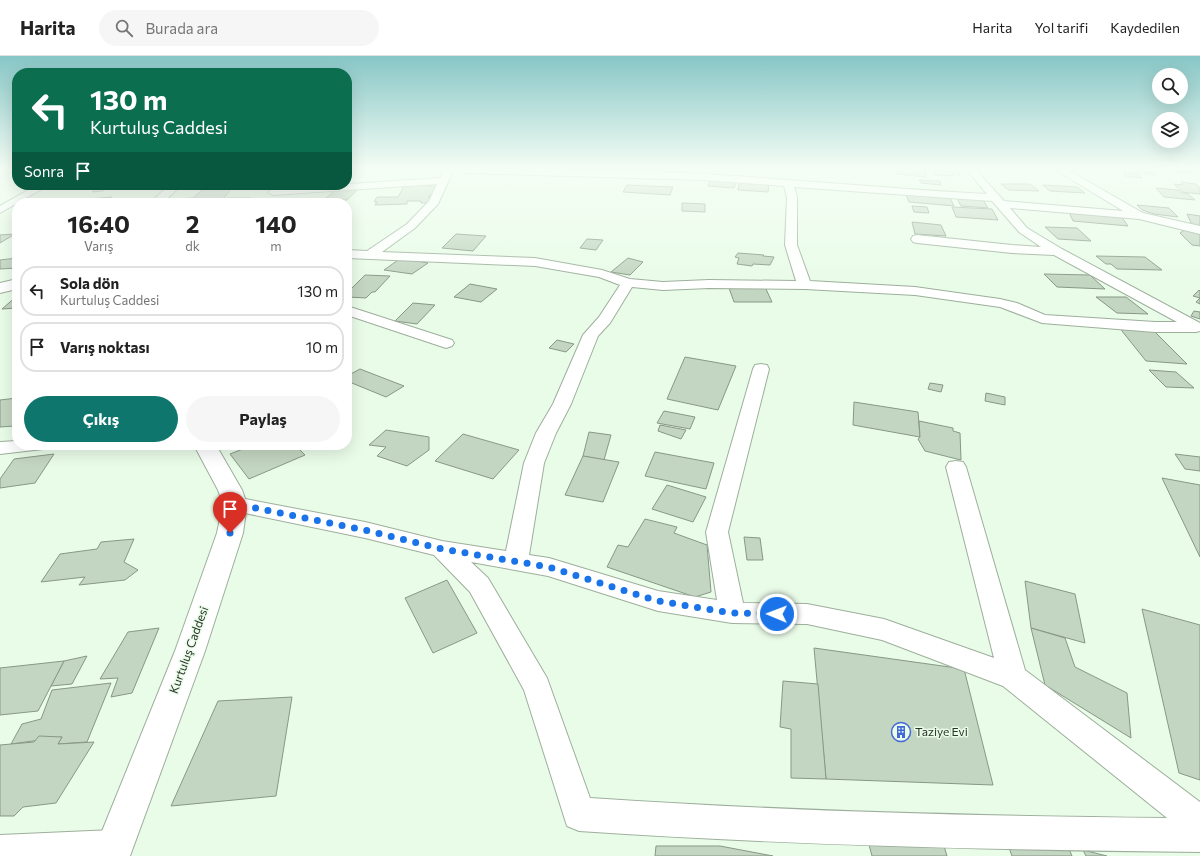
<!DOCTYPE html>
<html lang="tr">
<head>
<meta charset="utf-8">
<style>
  :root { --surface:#fff; --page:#f6f6f6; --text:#222; --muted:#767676; --line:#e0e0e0; --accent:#0f766e }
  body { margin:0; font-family:Commissioner,sans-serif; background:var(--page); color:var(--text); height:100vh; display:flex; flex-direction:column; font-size:15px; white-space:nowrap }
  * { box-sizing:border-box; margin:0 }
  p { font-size:13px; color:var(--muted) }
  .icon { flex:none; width:22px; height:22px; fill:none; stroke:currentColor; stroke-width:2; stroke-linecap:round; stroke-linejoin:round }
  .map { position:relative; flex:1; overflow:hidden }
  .side { position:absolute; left:12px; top:142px; width:340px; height:252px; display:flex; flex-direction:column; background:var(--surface); border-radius:16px; box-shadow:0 4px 16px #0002 }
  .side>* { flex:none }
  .top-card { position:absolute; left:12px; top:12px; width:340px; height:122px; border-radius:16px; box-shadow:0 4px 16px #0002; background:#0b6e4f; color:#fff; overflow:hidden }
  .controls { position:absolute; left:1152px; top:12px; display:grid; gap:8px }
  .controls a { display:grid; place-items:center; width:36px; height:36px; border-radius:50%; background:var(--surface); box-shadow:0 4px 16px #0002; font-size:20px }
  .pin { position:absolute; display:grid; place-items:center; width:34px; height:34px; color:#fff; margin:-41px -17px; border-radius:50% 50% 50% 0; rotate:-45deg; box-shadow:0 0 4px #0007 }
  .pin .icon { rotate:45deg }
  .me { position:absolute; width:44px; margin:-22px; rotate:271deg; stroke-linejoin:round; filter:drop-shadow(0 0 3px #0008) }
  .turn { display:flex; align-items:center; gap:14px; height:84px; padding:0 12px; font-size:18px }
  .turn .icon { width:52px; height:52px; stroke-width:2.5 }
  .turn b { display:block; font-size:28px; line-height:34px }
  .then { display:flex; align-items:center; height:38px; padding:0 12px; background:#0003; gap:8px; font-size:15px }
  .eta { display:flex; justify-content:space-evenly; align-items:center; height:68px; text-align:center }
  .eta b { font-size:24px; font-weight:700; line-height:28px }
  .primary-button { display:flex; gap:8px; margin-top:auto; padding:8px 12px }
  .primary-button a { flex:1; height:46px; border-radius:24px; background:var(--accent); color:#fff; font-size:16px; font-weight:700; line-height:46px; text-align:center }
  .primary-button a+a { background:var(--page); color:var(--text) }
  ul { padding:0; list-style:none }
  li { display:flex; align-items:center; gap:12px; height:50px; margin:0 8px 6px; padding:0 4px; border:2px solid var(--line); border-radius:16px }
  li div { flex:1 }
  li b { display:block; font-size:15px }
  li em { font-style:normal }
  header { display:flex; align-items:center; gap:24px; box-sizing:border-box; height:56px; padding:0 20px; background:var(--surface); border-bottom:1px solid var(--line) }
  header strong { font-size:19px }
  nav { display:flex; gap:22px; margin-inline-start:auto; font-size:14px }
  .search { width:280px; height:36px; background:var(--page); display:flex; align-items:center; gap:10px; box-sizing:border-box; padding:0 14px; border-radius:22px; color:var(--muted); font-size:15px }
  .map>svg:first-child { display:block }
</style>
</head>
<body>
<header>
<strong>Harita</strong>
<div class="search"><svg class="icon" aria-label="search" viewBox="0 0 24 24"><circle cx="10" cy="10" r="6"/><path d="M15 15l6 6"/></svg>Burada ara</div>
<nav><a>Harita</a><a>Yol tarifi</a><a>Kaydedilen</a></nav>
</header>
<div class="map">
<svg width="1200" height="800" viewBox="0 0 1200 800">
  <rect width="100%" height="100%" fill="#e9fce8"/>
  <g fill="#c3d6c1" stroke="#879986">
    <path d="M 896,114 L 925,114 L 926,121 L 897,118 Z"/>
    <path d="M 933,114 L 958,114 L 960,119 L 953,118 L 953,120 L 935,119 Z"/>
    <path d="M 1135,114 L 1153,114 L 1157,119 L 1148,118 Z"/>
    <path d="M 1162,114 L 1191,114 L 1194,117 Z"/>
    <path d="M 1124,116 L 1140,118 L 1142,122 L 1125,120 Z"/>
    <path d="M 710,124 L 736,126 L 734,132 L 708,130 Z"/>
    <path d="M 919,124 L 940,125 L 941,129 L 921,127 Z"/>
    <path d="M 1181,126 L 1196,128 L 1200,132 L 1200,138 L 1182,136 L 1174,128 L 1183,129 Z"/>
    <path d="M 739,127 L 769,129 L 768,136 L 738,134 Z"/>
    <path d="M 419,128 L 435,131 L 432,138 L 428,141 L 431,141 L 429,147 L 421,147 L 421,145 L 407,145 L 407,148 L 375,149 L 377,146 L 374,146 L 377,141 L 398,141 L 404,130 Z"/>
    <path d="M 1001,128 L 1030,128 L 1039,135 L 1009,134 Z"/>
    <path d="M 119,129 L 146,129 L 142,132 L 113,133 Z"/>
    <path d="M 627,129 L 673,131 L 670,139 L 623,136 Z"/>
    <path d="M 1043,129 L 1077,131 L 1085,137 L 1050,135 Z"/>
    <path d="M 107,131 L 103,135 L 92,136 L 95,132 Z"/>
    <path d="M 1156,132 L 1178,134 L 1181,137 L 1188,138 L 1195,144 L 1164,141 Z"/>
    <path d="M 231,133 L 220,147 L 168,147 L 173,143 L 193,142 L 202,134 Z"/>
    <path d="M 335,134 L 357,134 L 347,144 L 324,144 Z"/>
    <path d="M 906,139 L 950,142 L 954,150 L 909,146 Z"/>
    <path d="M 112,141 L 107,147 L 74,147 L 77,144 Z"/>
    <path d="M 956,141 L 982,142 L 988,152 L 961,150 Z"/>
    <path d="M 227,142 L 251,142 L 246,147 L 223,147 Z"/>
    <path d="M 682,147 L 705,148 L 705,156 L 682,155 Z"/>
    <path d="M 1137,149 L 1169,152 L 1178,161 L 1154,158 L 1142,154 Z"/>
    <path d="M 912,150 L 927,151 L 929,157 L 914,156 Z"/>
    <path d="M 952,151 L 992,153 L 998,164 L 956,161 Z"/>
    <path d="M 1068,154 L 1121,160 L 1128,170 L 1073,165 Z"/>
    <path d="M 1187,158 L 1200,160 L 1200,170 L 1192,169 Z"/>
    <path d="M 912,166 L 941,169 L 946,180 L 915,178 Z"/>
    <path d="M 1045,171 L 1077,172 L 1091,185 L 1058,183 Z"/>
    <path d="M 1186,173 L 1200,177 L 1200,190 L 1192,189 L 1180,177 Z"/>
    <path d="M 15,178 L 0,187 L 0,179 Z"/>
    <path d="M 456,178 L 486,180 L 473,195 L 442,192 Z"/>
    <path d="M 587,183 L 603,184 L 596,194 L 580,192 Z"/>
    <path d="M 738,197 L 764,199 L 763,200 L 774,201 L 770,209 L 753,208 L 752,210 L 737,208 L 739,202 L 735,201 Z"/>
    <path d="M 1096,200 L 1145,201 L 1162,214 L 1117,213 L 1111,208 L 1106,208 Z"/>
    <path d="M 17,202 L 17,212 L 0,213 L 0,204 Z"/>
    <path d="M 401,202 L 428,207 L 412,218 L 384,214 Z"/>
    <path d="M 628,202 L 643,206 L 630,219 L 611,216 Z"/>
    <path d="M 1044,218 L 1090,219 L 1105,233 L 1057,231 Z"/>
    <path d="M 365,219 L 390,220 L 375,236 L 372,236 L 366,242 L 347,241 L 347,237 Z"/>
    <path d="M 470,228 L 497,233 L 481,246 L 454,241 Z"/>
    <path d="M 765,231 L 772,246 L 734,246 L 729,232 Z"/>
    <path d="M 1199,234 L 1200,235 L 1200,248 L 1196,246 L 1200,242 L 1193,240 Z"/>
    <path d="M 17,240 L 17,252 L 2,253 Z"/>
    <path d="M 1096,241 L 1126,241 L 1148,258 L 1117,257 Z"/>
    <path d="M 413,247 L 435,249 L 417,268 L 395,265 Z"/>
    <path d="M 1194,255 L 1200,256 L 1200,263 L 1191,260 Z"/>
    <path d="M 1118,270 L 1154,275 L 1187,308 L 1146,305 Z"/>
    <path d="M 557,284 L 574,288 L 566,296 L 549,292 Z"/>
    <path d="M 685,301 L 736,310 L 718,354 L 667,343 Z"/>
    <path d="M 360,313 L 404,330 L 386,341 L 347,325 L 347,320 Z"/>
    <path d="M 1149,314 L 1176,316 L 1194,332 L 1166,331 Z"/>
    <path d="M 930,327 L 943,329 L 941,336 L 928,333 Z"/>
    <path d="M 986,337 L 1005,341 L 1005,349 L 985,345 Z"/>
    <path d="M 17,342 L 17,367 L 15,370 L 0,371 L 0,344 Z"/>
    <path d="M 854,346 L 918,356 L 920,381 L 853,369 Z"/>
    <path d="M 664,355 L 695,361 L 690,373 L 657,367 Z"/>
    <path d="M 919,365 L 953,372 L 953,375 L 960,377 L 961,404 L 925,395 L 918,383 L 920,381 Z"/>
    <path d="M 660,369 L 686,374 L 681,383 L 658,375 Z"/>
    <path d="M 386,374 L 429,381 L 429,394 L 407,410 L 377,400 L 386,391 L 369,389 Z"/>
    <path d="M 589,376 L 611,379 L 604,404 L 583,400 Z"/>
    <path d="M 463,378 L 519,394 L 493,423 L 435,405 Z"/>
    <path d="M 253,389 L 295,389 L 305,399 L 249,423 L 230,398 Z"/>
    <path d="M 655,396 L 714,407 L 706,433 L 645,420 Z"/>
    <path d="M 54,398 L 35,427 L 0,432 L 0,423 L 14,403 Z"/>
    <path d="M 1175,398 L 1200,401 L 1200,415 L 1185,413 Z"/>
    <path d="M 583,400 L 619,406 L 603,446 L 565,439 Z"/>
    <path d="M 1162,422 L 1200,429 L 1200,501 Z"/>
    <path d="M 667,429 L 706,441 L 693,466 L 652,453 Z"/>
    <path d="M 645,463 L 677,471 L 674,477 L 707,489 L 711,536 L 695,541 L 607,511 L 618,489 L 628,491 Z"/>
    <path d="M 744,481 L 760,482 L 763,504 L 747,504 Z"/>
    <path d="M 134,483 L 124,506 L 138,514 L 125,524 L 79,529 L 85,521 L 41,526 L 60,498 L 97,493 L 101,486 Z"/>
    <path d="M 447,524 L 477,577 L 433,597 L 405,542 Z"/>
    <path d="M 1025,525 L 1075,538 L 1085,587 L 1031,572 Z"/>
    <path d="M 1142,553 L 1200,569 L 1200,724 L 1179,717 Z"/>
    <path d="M 159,572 L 132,637 L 111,641 L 118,622 L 100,623 L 128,576 Z"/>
    <path d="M 1031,572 L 1065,582 L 1075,611 L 1127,637 L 1131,682 L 1045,629 Z"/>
    <path d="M 814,592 L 964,613 L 993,729 L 826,723 Z"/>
    <path d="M 87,600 L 72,628 L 51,630 L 64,605 Z"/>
    <path d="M 64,605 L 38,655 L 0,659 L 0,612 Z"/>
    <path d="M 783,625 L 818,628 L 826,723 L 791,722 L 791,673 L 780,671 Z"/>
    <path d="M 111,627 L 87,686 L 58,688 L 62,681 L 11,688 L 22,668 L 41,663 L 52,634 Z"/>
    <path d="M 292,641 L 276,740 L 171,750 L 218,645 Z"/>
    <path d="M 39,680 L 62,681 L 58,688 L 94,686 L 56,747 L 23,751 L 14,760 L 0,760 L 0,689 L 34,686 Z"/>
    <path d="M 1006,784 L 1067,788 L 1072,800 L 1012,800 Z"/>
    <path d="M 868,785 L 944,790 L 947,800 L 872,800 Z"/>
    <path d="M 656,790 L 720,790 L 773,800 L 655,800 Z"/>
    <path d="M 1083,794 L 1107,800 L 1086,800 Z"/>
  </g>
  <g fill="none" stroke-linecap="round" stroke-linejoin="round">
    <defs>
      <g id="street">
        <path d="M 444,114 L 453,115 L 438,148 L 415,172 L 382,196 L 535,202 L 602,214 L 630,223 L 663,226 L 709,224 L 796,225 L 785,189 L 787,141 L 784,130 L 704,124 L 464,117 L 460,114 C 541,114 624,113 705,118 C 799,124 893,133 987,138 L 967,114 L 976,114 L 1004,145 L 1123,155 L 1056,114 L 1068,114 L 1143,157 L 1200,170 L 1200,178 L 1139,163 L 1010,152 L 1027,172 L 1062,193 L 1200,267 L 1200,275 L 1196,276 L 1155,276 L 1042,267 L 1000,251 L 915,239 L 805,233 L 709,232 L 663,234 L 632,231 L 610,267 L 598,280 L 571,348 L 556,377 L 544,407 L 529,499 L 549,502 L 658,535 L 717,544 L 706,476 L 753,313 L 755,309 L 761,308 L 767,309 L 769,313 L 728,476 L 743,547 L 807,548 L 884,563 L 994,602 L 946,411 L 949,406 L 956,405 L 963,406 L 966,411 L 1025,614 L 1200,746 L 1200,796 C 993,794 786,789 579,775 L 567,770 L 524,634 L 470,536 L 434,499 L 365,482 L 235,455 L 227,453 L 224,448 L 227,443 L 235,441 L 365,466 L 442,485 L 506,495 L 524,407 L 536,377 L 553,348 L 583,279 L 599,261 L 620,229 L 599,221 L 535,210 L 347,202 L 347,194 L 367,195 L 407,168 L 429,145 L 437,128 L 273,139 L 268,136 L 273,133 L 440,122 ZM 794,131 L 992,145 L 1019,176 L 1041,191 L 1012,189 L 917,179 L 913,180 L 911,183 L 913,186 L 917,187 L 1012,197 L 1054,199 L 1177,266 L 1155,266 L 1045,259 L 1017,247 L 1000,243 L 915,231 L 810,225 L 797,189 L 797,141 ZM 471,506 L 548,520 L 658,555 L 732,567 L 807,568 L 882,584 L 1003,630 L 1167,762 C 974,760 782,755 590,742 L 547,622 L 488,522 Z"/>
        <path d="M 37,129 L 49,129 L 0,157 L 0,150 Z"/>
        <path d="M 347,250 L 452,284 L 454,287 L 452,290 L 446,292 L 347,259 Z"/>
        <path d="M 17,385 L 17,389 L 46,389 L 43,393 L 0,398 L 0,386 Z"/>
        <path d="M 113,774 L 125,779 L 130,791 L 126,800 L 0,800 L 0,779 Z"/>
      </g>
      <g id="secondary">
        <path d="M 169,129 L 181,129 L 163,147 L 150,147 Z"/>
        <path d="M 17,223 L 17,233 L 0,237 L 0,227 Z"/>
        <path d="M 194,389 L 216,389 L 242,434 L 247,448 L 243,477 L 205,595 L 130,800 L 92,800 L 175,595 L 217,477 L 223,448 L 218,434 Z"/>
      </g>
    </defs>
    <use href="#street" stroke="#9daf9c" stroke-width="2"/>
    <use href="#secondary" stroke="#9daf9c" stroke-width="2"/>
    <use href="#street" fill="#fff" fill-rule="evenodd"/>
    <use href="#secondary" fill="#fff" fill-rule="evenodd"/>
  </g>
  <linearGradient id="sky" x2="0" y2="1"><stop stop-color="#87c6c6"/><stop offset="0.5" stop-color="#f5fef5"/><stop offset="1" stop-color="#f5fef5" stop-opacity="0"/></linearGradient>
  <rect width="1200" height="226" fill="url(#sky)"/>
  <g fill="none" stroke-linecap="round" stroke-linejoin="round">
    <path stroke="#1a73e8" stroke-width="7" stroke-dasharray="0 12.6" d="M 230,477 L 235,448 L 365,474 L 442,493 L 549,511 L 658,545 L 732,557 L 777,558"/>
  </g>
  <defs>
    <symbol id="building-ring" viewBox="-11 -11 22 22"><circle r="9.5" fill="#e9fce8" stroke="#4268da" stroke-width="1.5"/><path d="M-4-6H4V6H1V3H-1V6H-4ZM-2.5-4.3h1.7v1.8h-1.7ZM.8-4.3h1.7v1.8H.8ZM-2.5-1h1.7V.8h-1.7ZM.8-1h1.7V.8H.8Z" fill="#4268da"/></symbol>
  </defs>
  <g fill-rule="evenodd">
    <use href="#building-ring" x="890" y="665" width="22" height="22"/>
  </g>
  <g text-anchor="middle" stroke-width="3" stroke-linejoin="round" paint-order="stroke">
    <g font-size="12" fill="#2b322a" stroke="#e9fce8">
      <text transform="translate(189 594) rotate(-70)" y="4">Kurtuluş Caddesi</text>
    </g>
    <g font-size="12" fill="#2b322a" stroke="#e9fce8" text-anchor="start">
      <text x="915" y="680">Taziye Evi</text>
    </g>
  </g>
</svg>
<div class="controls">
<a><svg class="icon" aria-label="search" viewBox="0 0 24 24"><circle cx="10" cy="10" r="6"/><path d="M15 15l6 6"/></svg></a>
<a><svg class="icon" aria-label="layers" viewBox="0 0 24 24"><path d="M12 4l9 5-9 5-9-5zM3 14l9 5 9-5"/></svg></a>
</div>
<div class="pin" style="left:230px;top:477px;background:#d93025"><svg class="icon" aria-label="arrive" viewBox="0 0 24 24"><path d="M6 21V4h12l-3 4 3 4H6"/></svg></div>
<svg class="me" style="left:777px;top:558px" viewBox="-20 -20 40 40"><circle r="17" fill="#1a73e8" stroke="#fff" stroke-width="3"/><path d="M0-11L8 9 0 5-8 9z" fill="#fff"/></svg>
<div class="top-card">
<div class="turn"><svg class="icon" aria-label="left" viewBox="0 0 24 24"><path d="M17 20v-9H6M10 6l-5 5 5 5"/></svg><div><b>130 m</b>Kurtuluş Caddesi</div></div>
<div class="then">Sonra<svg class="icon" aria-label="arrive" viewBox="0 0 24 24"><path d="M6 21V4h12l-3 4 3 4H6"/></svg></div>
</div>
<section class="side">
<div class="eta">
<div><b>16:40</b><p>Varış</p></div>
<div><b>2</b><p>dk</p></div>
<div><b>140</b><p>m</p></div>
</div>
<ul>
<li><svg class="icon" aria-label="left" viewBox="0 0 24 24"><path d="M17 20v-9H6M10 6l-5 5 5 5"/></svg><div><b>Sola dön</b><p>Kurtuluş Caddesi</p></div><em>130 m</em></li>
<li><svg class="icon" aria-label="arrive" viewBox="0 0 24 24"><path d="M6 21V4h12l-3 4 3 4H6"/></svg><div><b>Varış noktası</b></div><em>10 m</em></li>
</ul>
<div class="primary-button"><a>Çıkış</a><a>Paylaş</a></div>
</section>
</div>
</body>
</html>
